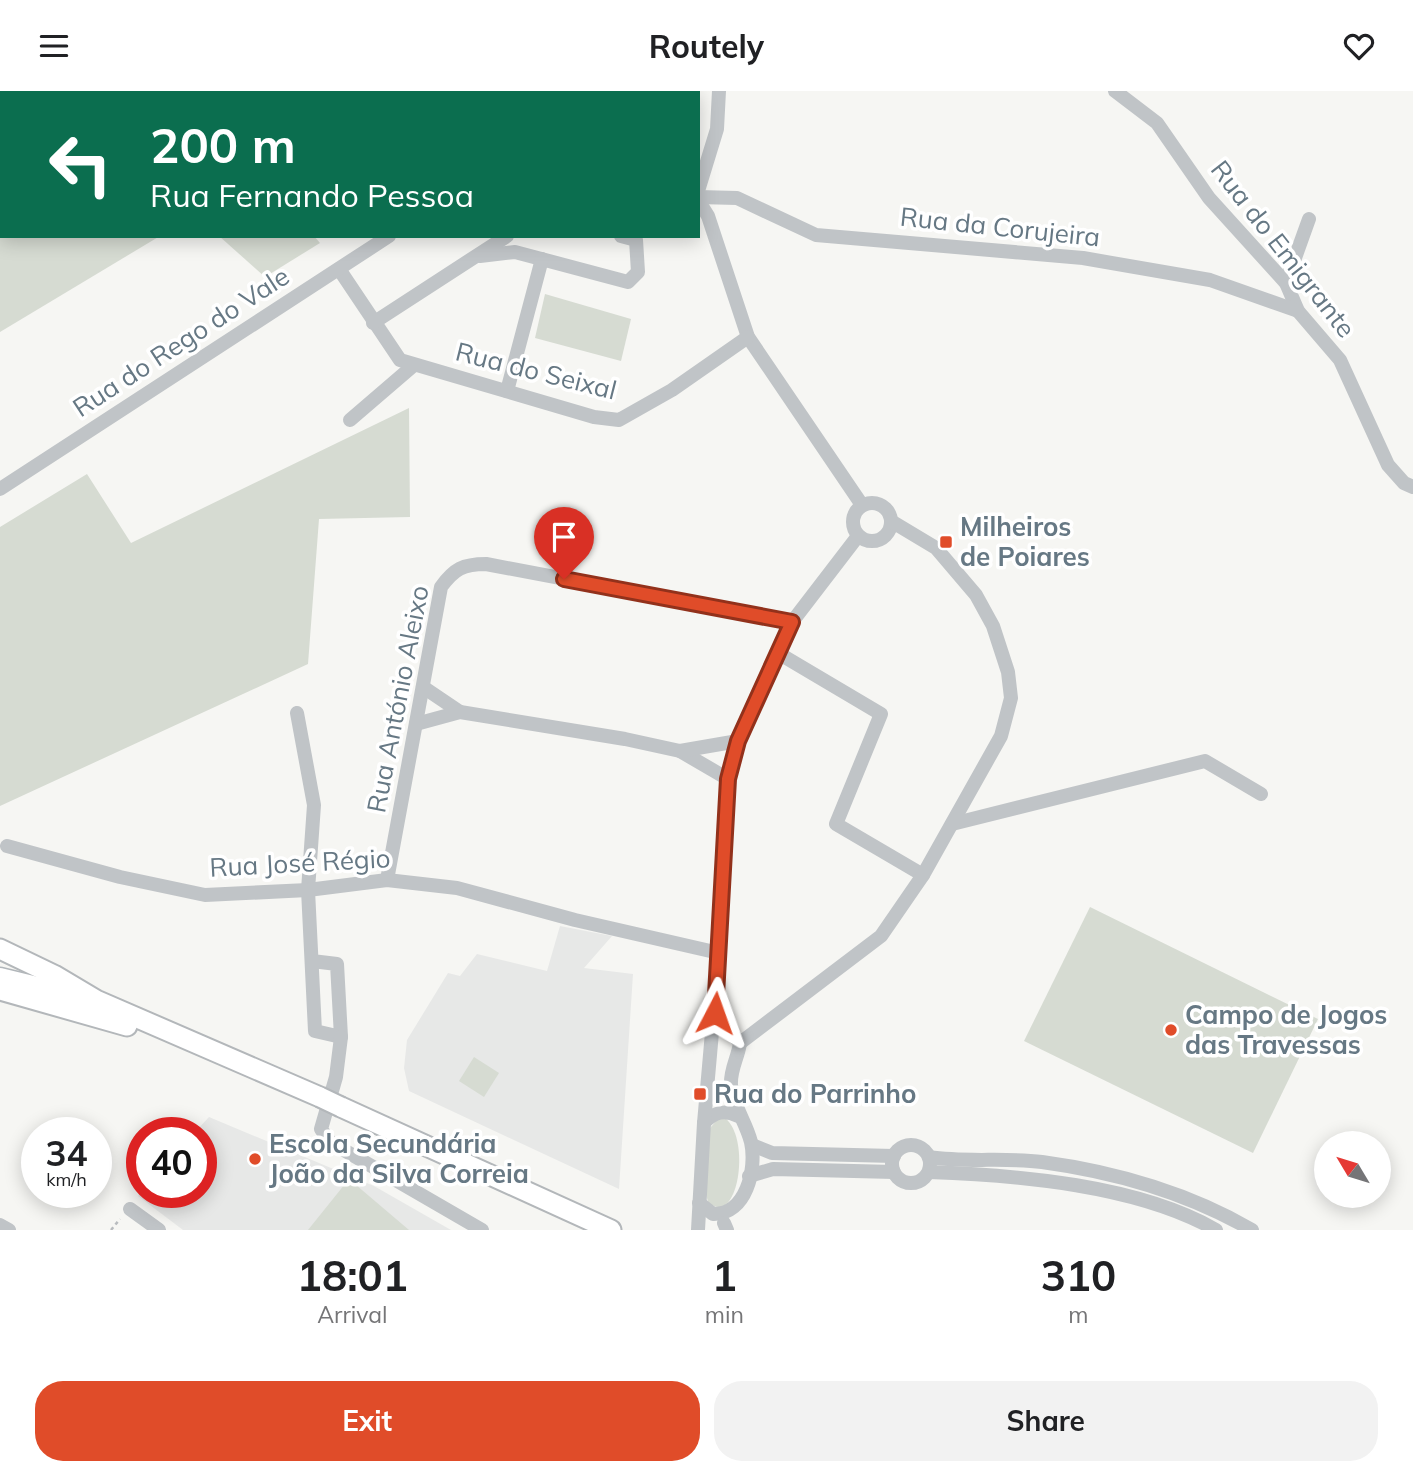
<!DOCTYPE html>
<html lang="en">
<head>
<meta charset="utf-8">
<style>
  :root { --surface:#fff; --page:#f2f2f2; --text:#202124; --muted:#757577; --accent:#e04c29 }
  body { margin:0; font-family:Mulish,sans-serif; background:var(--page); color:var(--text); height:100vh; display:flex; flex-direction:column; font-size:26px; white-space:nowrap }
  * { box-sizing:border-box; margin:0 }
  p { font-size:23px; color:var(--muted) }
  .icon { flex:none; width:38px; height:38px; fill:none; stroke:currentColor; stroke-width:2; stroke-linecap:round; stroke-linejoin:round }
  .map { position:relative; height:1139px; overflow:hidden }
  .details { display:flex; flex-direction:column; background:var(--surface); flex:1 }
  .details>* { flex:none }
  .top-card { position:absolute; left:0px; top:0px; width:700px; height:147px; box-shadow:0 4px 18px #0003; background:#0b6e4f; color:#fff; overflow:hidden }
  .needle { width:46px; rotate:308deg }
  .buttons { position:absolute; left:1314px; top:1040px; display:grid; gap:14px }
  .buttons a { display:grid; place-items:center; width:77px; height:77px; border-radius:50%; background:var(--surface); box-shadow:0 4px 18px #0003; font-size:35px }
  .speed { position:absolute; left:21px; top:1026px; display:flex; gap:14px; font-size:35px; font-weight:700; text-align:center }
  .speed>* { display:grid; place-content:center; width:91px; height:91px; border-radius:50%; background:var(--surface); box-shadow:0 4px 18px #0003; line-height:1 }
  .speed small { font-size:18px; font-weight:400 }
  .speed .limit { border:10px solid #d22; background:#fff; color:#111 }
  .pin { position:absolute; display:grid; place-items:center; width:60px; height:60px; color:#fff; margin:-72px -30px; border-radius:50% 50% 50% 0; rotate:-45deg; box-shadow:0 0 7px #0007 }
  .pin .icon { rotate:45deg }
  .me { position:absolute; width:77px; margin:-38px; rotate:4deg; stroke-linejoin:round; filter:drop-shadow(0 0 5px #0008) }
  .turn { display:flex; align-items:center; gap:24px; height:147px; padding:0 35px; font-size:32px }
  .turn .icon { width:91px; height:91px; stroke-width:2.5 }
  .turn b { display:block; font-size:49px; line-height:60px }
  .eta { display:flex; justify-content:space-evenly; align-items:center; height:119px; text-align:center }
  .eta b { font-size:42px; font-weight:700; line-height:49px }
  .button { display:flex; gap:14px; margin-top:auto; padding:14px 35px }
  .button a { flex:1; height:80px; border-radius:28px; background:var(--accent); color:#fff; font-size:28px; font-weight:700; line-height:80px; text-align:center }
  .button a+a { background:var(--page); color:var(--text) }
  header { display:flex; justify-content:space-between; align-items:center; height:91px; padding:0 35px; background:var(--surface); font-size:32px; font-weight:700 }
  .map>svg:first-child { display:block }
</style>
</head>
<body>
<header><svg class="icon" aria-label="menu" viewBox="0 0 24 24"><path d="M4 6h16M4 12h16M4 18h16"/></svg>Routely<svg class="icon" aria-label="heart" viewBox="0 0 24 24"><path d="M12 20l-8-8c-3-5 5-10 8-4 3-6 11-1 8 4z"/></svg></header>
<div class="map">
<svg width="1413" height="1139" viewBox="0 0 1413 1139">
  <rect width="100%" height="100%" fill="#f6f6f3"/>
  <g fill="#e7e8e7">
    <path d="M 560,835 L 612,845 L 584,877 L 633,883 L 619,1098 L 409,1000 L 404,977 L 407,949 L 448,882 L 460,885 L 477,863 L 547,880 Z"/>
    <path d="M 209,1026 L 374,1095 L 451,1139 L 183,1139 L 138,1105 L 142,1101 L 201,1101 L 201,1041 L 195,1041 Z"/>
  </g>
  <g fill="#d6dbd2">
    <path d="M 0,69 L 2,145 L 160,145 L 0,241 Z"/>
    <path d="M 219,145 L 314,145 L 320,152 L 265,186 Z"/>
    <path d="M 545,203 L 631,228 L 621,270 L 535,247 Z"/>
    <path d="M 409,317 L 410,426 L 319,428 L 308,573 L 0,715 L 0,436 L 87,383 L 131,452 Z"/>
    <path d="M 1090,816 L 1318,928 L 1253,1062 L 1024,950 Z"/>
    <path d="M 474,966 L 499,982 L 484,1006 L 459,990 Z"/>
    <path d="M 718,1028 L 726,1028 C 751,1049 738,1138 708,1111 L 706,1103 L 710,1037 Z"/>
    <path d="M 349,1088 L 409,1139 L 308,1139 Z"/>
  </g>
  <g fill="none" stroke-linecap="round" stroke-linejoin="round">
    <defs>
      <path id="major" d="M 0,886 L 86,907"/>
      <g id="highway">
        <path d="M 0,858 L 54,884 L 96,909 L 320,1006"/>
        <path d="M 0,899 L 127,935"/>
        <path d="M 341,1016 L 611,1139"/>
      </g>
    </defs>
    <use href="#major" stroke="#b1b6ba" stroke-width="21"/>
    <use href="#highway" stroke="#b3b7ba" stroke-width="23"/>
    <path stroke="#b8bbbe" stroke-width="2.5" stroke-dasharray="3.5 3.5" stroke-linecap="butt" d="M 111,1139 L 120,1128"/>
    <g stroke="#c0c4c7" stroke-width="14">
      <path d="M 550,0 L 551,2"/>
      <path d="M 1115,0 L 1157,32 L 1209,107 L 1286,192 L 1298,220 L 1340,269 L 1388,374 L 1404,392 L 1413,396"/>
      <path d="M 698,100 L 717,38 L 719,0"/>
      <path d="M 698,106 L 737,107 L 816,144 L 1083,167 L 1210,189 L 1298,220"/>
      <path d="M 698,109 L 708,125 L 748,246 L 862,414"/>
      <path d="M 480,165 L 515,161 L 628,191 L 638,181 L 636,149 L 621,145"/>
      <path d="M 339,178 L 400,269 L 594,326 L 619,329 L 672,299 L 748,246"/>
      <path d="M 1286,192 L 1309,128"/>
      <path d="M 373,232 L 507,145"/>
      <path d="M 507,300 L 542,168"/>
      <path d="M 350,329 L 414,274"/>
      <path d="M 0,398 L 389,145"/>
      <circle cx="872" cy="431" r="19"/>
      <path d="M 778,562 L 881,623 L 836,733 L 923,784"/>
      <path d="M 423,596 L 460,621"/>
      <path d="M 297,622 L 314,714 L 308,799 L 315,940 L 341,946 L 337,873 L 312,870"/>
      <path d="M 416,633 L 460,621 L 625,648 L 680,660 L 728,688"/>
      <path d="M 680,660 L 738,650"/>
      <path d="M 952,733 L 1205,670 L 1261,703"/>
      <path d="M 7,755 L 120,786 L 205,804 L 308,799 L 387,789 L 457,797 L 575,829 L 719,862"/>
      <path d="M 387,789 L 441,496 C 454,478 463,473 486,473 L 792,531"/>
      <path d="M 341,946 L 336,986 L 321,1038 L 330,1051 L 482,1139"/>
      <path d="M 740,952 L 881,845 L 923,784 L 1001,645 L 1011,607 L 1008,581 L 993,535 L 976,504 L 936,457 L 891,430"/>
      <path d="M 704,1032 C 714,1021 724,1018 738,1025"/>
      <circle cx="911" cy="1073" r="19"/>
      <path d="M 752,1054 L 772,1062 L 894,1065"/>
      <path d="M 929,1066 C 966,1072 1005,1066 1042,1071 C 1116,1081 1188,1102 1252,1139"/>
      <path d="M 929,1081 C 1017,1084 1138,1094 1216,1139"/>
      <path d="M 749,1085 L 773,1078 L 894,1081"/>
      <path d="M 699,1112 L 713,1123 C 746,1124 757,1078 751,1051 C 746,1031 733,1015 731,994 C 730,978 738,967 740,952 L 715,922"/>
      <path d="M 130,1118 L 159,1139"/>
      <path d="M 724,1132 L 727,1139"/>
      <path d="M 0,1134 L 9,1139"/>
      <path d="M 698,1139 L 704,1032 L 719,862 L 728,688 L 738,650 L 792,531 L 858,445"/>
    </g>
    <use href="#major" stroke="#fff" stroke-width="18"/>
    <use href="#highway" stroke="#fff" stroke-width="19"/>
    <defs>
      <path id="highway-bridge" d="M 320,1006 L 341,1016"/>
    </defs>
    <use href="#highway-bridge" stroke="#b3b7ba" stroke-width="23" stroke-linecap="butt"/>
    <use href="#highway-bridge" stroke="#fff" stroke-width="19"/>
  </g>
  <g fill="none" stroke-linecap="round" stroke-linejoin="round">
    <defs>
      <path id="route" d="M 564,488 L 792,531 L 738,650 L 728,688 L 715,922"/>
    </defs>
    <use href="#route" stroke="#92311b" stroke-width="18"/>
    <use href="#route" stroke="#e04c29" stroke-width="12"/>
  </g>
  <g fill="#e04c29" stroke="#fff" stroke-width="2.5">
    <rect x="939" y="444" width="14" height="14" rx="3.5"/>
    <circle cx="1171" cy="939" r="7"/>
    <rect x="693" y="996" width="14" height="14" rx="3.5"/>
    <circle cx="255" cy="1068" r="7"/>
  </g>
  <g text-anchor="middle" stroke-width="7" stroke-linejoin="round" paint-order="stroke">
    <g font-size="26" fill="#667884" stroke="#fff">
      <text transform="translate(1000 136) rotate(6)" y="9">Rua da Corujeira</text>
      <text transform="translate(1283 158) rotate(52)" y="9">Rua do Emigrante</text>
      <text transform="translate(181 251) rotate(-33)" y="9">Rua do Rego do Vale</text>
      <text transform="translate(536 280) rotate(14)" y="9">Rua do Seixal</text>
      <text transform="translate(398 608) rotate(-79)" y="9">Rua António Aleixo</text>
      <text transform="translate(300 772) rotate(-3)" y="9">Rua José Régio</text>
    </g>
    <g font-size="26" font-weight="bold" fill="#667884" stroke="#fff" text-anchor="start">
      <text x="960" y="445">Milheiros<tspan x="960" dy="30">de Poiares</tspan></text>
      <text x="1185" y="933">Campo de Jogos<tspan x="1185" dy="30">das Travessas</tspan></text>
      <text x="714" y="1012">Rua do Parrinho</text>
      <text x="269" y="1062">Escola Secundária<tspan x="269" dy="30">João da Silva Correia</tspan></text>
    </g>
  </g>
</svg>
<div class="buttons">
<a><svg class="needle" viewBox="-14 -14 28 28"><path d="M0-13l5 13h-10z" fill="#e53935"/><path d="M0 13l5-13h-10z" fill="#757577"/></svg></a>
</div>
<div class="speed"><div>34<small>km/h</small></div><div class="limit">40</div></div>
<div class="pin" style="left:564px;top:488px;background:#d93025"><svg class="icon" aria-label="arrive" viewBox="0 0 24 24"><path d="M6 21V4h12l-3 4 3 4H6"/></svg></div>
<svg class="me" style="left:715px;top:922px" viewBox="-20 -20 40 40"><path d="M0-17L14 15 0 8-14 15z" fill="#e04c29" stroke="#fff" stroke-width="4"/></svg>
<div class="top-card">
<div class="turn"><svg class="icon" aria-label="left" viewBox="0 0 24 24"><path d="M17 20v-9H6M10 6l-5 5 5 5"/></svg><div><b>200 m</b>Rua Fernando Pessoa</div></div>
</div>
</div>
<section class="details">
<div class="eta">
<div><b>18:01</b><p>Arrival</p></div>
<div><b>1</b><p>min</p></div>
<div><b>310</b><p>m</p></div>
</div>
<div class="button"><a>Exit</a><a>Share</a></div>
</section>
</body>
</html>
